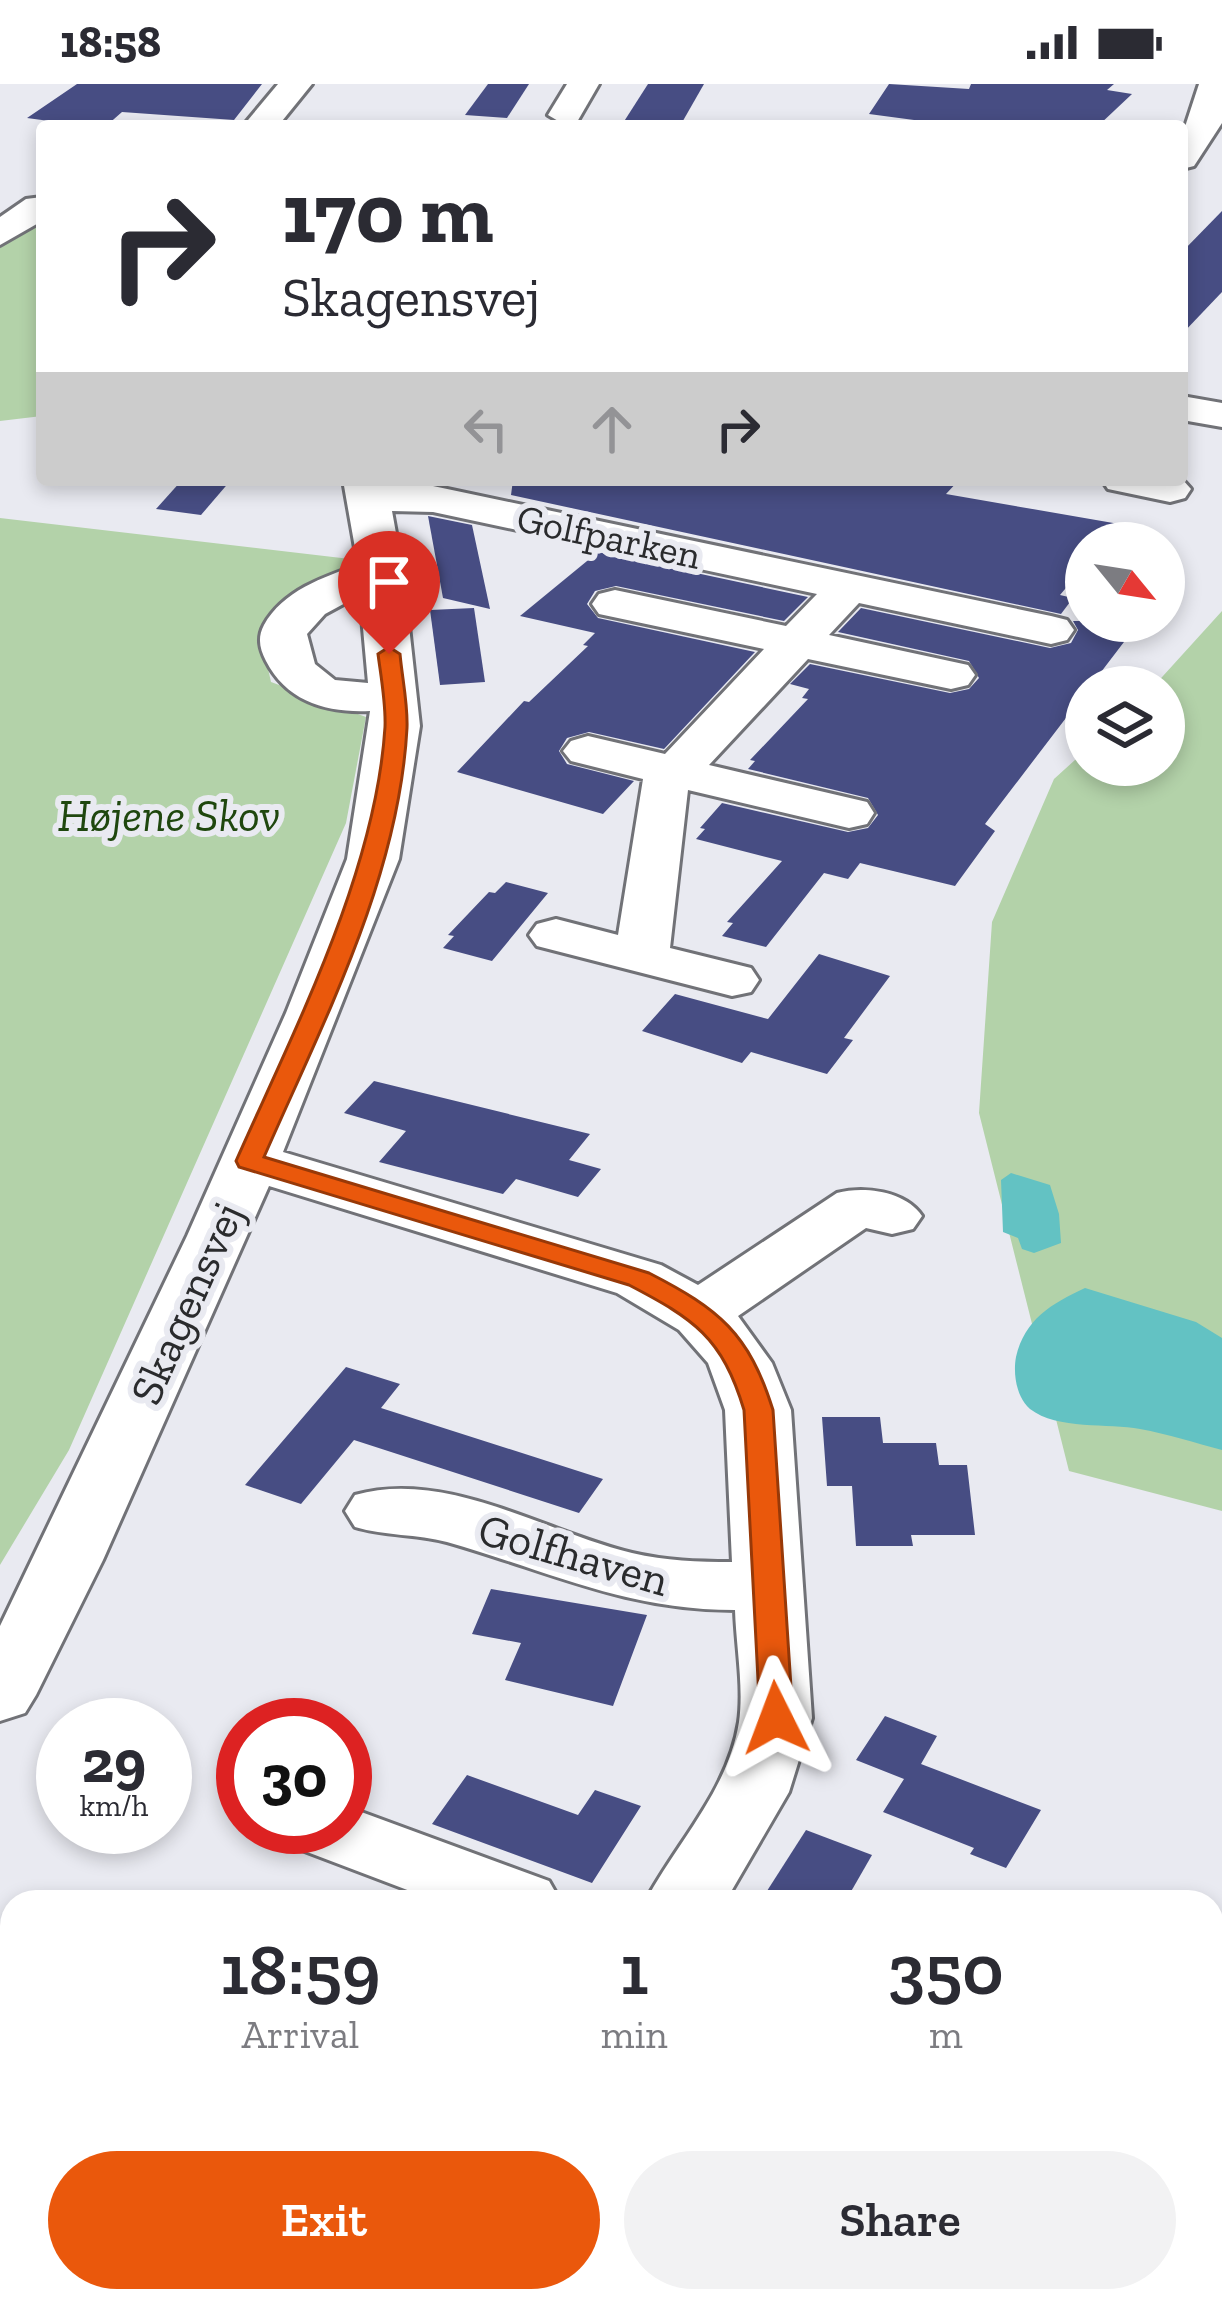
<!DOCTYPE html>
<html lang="en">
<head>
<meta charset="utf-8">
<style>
  :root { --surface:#fff; --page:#f2f2f3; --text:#2b2b33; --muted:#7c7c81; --accent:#ea580c }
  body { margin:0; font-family:"Zilla Slab",serif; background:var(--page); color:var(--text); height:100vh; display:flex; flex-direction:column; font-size:45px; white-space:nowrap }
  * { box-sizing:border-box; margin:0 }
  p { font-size:39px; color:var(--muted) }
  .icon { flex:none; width:66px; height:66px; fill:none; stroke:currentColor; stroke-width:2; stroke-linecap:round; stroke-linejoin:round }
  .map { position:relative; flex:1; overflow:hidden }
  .drawer { position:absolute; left:0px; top:1806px; width:1224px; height:423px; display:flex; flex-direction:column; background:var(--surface); border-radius:36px 36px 0 0; box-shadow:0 6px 18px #0003 }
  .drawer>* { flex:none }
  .banner { position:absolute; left:36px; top:36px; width:1152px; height:366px; border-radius:12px; box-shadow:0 6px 18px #0003; background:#fff; color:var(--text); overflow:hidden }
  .needle { width:78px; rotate:120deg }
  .fabs { position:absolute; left:1065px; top:438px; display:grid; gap:24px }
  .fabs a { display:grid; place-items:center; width:120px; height:120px; border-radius:50%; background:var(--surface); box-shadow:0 6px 18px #0003; font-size:60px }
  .speed { position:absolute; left:36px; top:1614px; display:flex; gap:24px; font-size:60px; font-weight:700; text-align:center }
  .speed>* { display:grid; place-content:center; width:156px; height:156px; border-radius:50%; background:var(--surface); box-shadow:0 6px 18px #0003; line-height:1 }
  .speed small { font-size:30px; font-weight:400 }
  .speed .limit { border:18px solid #d22; background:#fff; color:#111 }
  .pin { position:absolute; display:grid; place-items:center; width:102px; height:102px; color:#fff; margin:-123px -51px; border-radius:50% 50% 50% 0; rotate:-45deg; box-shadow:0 0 12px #0007 }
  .pin .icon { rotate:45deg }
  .me { position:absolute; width:132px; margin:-66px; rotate:357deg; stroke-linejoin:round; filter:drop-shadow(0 0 9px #0008) }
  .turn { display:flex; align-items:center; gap:42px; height:252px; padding:0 48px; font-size:54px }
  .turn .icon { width:156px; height:156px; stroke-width:2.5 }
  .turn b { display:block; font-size:84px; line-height:102px }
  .lanes { display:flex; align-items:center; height:114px; padding:0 48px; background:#0003; justify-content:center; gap:60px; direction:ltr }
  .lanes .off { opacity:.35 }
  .eta { display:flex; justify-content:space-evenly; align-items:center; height:204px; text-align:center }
  .eta b { font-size:72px; font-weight:600; line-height:84px }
  .cta { display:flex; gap:24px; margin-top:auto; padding:24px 48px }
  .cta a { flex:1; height:138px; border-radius:72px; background:var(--accent); color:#fff; font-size:48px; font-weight:600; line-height:138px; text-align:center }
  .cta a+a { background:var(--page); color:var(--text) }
  .status { display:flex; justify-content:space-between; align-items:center; height:84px; padding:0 60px; background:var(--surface); direction:ltr }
  .status svg { height:33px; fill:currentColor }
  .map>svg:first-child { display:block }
</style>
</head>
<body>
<div class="status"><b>18:58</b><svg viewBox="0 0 49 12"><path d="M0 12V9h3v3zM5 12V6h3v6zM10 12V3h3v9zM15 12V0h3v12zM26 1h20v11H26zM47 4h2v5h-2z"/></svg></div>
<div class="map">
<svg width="1222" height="2227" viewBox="0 0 1222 2227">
  <rect width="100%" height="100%" fill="#e9eaf1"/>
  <g fill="#b3d2a9">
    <path d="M 42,132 L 42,332 L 0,337 L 0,161 Z"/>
    <path d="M 0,434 L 350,475 L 358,483 L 261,553 L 271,598 L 366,633 L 346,739 L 69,1366 L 0,1481 Z"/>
    <path d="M 1222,527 L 1222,1427 L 1069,1387 L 979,1029 L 992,838 L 1054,695 L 1086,666 L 1086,681 L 1164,681 L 1164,603 L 1153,603 Z"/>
  </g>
  <g fill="#63c2c3">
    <path d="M 1011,1089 L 1050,1101 L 1059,1130 L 1061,1159 L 1034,1169 L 1022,1165 L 1018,1154 L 1003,1148 L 1001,1096 Z"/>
    <path d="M 1085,1204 L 1196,1238 L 1222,1254 L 1222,1366 C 1195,1359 1168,1350 1140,1345 C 1109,1339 1057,1346 1030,1325 C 1016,1313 1013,1289 1016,1273 C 1025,1235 1051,1220 1085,1204 Z"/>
  </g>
  <g fill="#474d83">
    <path d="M 77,0 L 262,0 L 234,36 L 122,28 L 106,42 L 86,42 L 27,34 Z"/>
    <path d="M 488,0 L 529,0 L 507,34 L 465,31 Z"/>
    <path d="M 648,0 L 704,0 L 680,42 L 623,39 Z"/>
    <path d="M 889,0 L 969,5 L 971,0 L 1114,0 L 1107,6 L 1132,10 L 1098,42 L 959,42 L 869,30 Z"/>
    <path d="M 1222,127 L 1222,208 L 1182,250 L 1182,168 Z"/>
    <path d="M 182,396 L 231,396 L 201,431 L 156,425 Z"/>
    <path d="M 513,396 L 959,396 L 946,410 L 1119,440 L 1103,459 L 1086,459 L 1086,480 L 1060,511 L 1073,514 L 1061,530 L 511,411 Z"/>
    <path d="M 428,432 L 472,441 L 490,525 L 443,514 Z"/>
    <path d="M 598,468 L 808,513 L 784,537 L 616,502 L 595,507 L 587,520 L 598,534 L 755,568 L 664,665 L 589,648 L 567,654 L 559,667 L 567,680 L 634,697 L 603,730 L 457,688 L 524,617 L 529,618 L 588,562 L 583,561 L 595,549 L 520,532 Z"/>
    <path d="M 474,524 L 485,598 L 440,601 L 430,526 Z"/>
    <path d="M 861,524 L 1050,564 L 1071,559 L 1078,546 L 1073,537 L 1140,537 L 985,740 L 995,747 L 955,802 L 860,779 L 848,795 L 824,789 L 766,863 L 722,852 L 733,839 L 727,838 L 782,777 L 696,755 L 705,745 L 700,744 L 722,719 L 848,748 L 868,744 L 878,731 L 868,714 L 748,685 L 755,677 L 750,676 L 808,615 L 802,614 L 809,605 L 790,600 L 810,580 L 950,609 L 969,605 L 979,594 L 969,577 L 838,548 Z"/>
    <path d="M 506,798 L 548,809 L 492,877 L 443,864 L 454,852 L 448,851 L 489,808 L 495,809 Z"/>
    <path d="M 819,870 L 890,892 L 844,954 L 853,956 L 827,990 L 751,968 L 742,979 L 642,947 L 675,910 L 768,935 Z"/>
    <path d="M 374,997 L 590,1050 L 569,1076 L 601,1085 L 578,1113 L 516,1095 L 503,1110 L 379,1078 L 406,1047 L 344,1029 Z"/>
    <path d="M 346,1283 L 400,1300 L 381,1324 L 603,1395 L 579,1429 L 354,1356 L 301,1420 L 245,1401 Z"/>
    <path d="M 822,1333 L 880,1333 L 883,1359 L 936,1359 L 939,1381 L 967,1381 L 975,1451 L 911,1451 L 913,1462 L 856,1462 L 852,1402 L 827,1402 Z"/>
    <path d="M 491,1505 L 647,1531 L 613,1622 L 505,1596 L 521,1559 L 472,1550 Z"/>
    <path d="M 885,1632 L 937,1652 L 921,1680 L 1041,1726 L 1006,1784 L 970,1770 L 974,1764 L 883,1728 L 904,1695 L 856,1676 Z"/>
    <path d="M 467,1691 L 578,1731 L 595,1706 L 641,1722 L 592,1799 L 432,1740 Z"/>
    <path d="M 806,1746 L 872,1771 L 845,1818 L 760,1818 Z"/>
  </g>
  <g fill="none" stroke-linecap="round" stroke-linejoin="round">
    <defs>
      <g id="minor">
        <path d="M 278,0 L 312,0 L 278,42 L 243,42 Z"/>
        <path d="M 567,0 L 599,0 L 577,38 L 565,41 L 548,31 Z"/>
        <path d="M 1199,0 L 1222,0 L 1222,39 L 1194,82 L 1182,85 L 1182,52 Z"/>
        <path d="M 42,113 L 42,137 L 0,161 L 0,133 L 26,115 Z"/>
        <path d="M 1182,312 L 1222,319 L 1222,343 L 1182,336 Z"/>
        <path d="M 343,396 L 433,402 L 1051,532 L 1067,536 L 1074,546 L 1067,556 L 1051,560 L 859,519 L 829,551 L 968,581 L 975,591 L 968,601 L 951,605 L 808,575 L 709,681 L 867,718 L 874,729 L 867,740 L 849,744 L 688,706 L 670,864 L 751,884 L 759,896 L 751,908 L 732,912 L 537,862 L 529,851 L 537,840 L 556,835 L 618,851 L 643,695 L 571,677 L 563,667 L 571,657 L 588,652 L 665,670 L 764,565 L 599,530 L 592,520 L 599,510 L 615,506 L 786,542 L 817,510 L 433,428 L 392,427 L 403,488 L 420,642 L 399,775 L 283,1068 L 661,1181 L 698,1201 L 837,1109 C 864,1102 905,1107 922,1132 L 913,1145 L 892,1150 L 866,1144 L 738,1232 L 772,1279 L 791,1326 L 812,1634 L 789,1708 L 725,1818 L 645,1818 C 677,1758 728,1707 739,1638 C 744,1603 736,1561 735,1526 C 625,1526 549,1487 447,1458 C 417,1450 385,1452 355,1443 L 345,1427 L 355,1411 C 446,1385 545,1448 632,1469 C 666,1477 698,1478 732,1478 L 725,1326 L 708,1279 L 679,1246 L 617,1209 L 269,1102 L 103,1476 L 36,1611 L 25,1629 L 0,1637 L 0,1542 L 187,1152 L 286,929 L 347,775 L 370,627 C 327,629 287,618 266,577 C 260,565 257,554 264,541 C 283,507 323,493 358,481 ZM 360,511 L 368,599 L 335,596 L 315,580 L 307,550 L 325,530 Z"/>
        <path d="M 1102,396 L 1182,395 L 1191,405 L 1185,414 L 1170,418 L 1108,405 Z"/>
        <path d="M 345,1722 L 549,1797 L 561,1818 L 439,1818 L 294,1763 L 283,1743 L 345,1743 Z"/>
        <path d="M 374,2217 L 476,2217 L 481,2227 L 378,2227 Z"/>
      </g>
    </defs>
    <use href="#minor" stroke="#717277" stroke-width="6"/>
    <use href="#minor" fill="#fff" fill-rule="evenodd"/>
  </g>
  <path fill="#ea580c" stroke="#983908" stroke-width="3" d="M 389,563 L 400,570 C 402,593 408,620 407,644 C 399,794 323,938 264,1073 L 649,1189 C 719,1225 749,1249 773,1326 L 793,1634 L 788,1643 L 765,1643 L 760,1634 L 744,1326 C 722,1253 694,1235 629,1201 L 239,1083 L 236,1077 C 294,946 376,788 385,643 C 386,620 381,593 378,570 Z"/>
  <g text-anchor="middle" stroke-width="12" stroke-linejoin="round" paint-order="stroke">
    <g font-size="39" fill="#2a2b2d" stroke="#e9eaf1">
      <text transform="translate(609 452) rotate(12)" y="14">Golfparken</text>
    </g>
    <g font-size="45" font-style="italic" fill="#1f470e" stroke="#e9eaf1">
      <text x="169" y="747">Højene Skov</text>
    </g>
    <g font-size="45" fill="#2a2b2d" stroke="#e9eaf1">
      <text transform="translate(186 1219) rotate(-66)" y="16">Skagensvej</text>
      <text transform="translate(574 1470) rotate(16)" y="16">Golfhaven</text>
    </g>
  </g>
</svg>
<div class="fabs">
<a><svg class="needle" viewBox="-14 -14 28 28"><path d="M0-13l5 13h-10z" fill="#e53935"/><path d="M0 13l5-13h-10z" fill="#7c7c81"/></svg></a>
<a><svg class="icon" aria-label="layers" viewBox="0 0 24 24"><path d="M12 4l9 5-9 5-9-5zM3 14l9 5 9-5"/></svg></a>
</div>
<div class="speed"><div>29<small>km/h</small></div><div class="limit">30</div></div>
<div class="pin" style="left:389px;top:570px;background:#d93025"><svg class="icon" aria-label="arrive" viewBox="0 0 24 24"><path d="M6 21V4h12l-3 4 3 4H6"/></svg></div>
<svg class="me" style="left:776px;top:1634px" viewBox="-20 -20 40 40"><path d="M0-17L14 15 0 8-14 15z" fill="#ea580c" stroke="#fff" stroke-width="4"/></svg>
<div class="banner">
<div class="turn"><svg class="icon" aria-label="right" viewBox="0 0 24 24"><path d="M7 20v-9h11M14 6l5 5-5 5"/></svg><div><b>170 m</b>Skagensvej</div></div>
<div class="lanes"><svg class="icon off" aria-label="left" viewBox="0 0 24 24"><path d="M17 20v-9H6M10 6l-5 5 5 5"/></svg><svg class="icon off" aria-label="ahead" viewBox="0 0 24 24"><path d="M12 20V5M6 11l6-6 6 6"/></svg><svg class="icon" aria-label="right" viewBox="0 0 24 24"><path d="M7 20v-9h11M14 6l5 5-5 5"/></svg></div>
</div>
<section class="drawer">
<div class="eta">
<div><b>18:59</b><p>Arrival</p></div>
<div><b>1</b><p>min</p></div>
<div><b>350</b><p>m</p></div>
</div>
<div class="cta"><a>Exit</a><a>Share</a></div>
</section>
</div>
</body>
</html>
